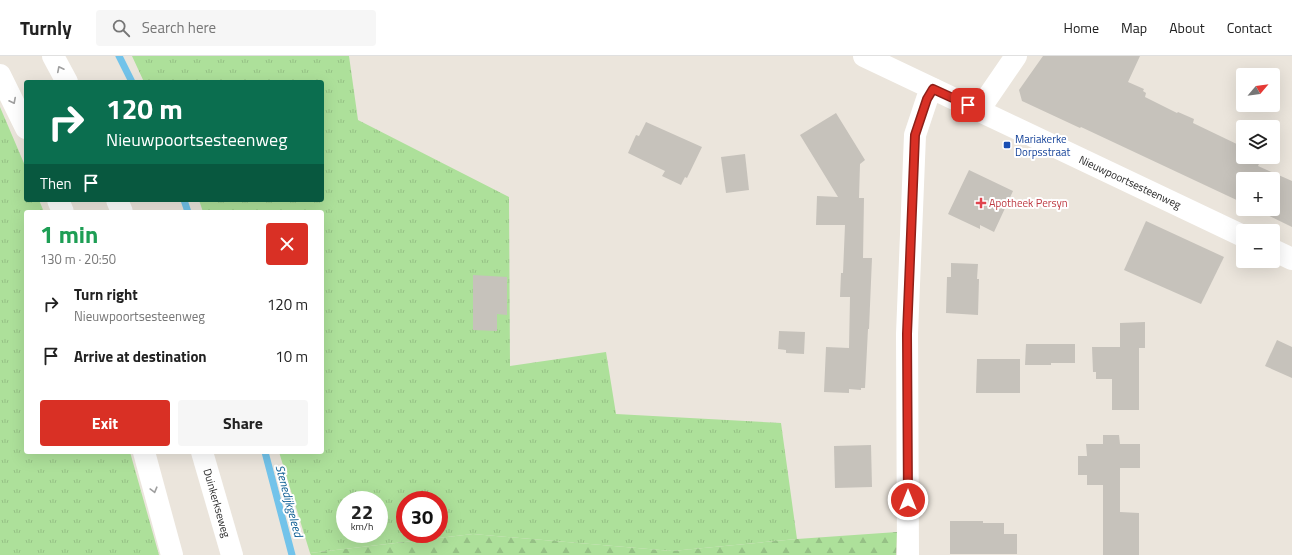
<!DOCTYPE html>
<html lang="en">
<head>
<meta charset="utf-8">
<style>
  :root { --surface:#fff; --page:#f6f6f6; --text:#222; --muted:#767676; --line:#e0e0e0; --accent:#d93025 }
  body { margin:0; font-family:"Titillium Web",sans-serif; background:var(--page); color:var(--text); height:100vh; display:flex; flex-direction:column; font-size:15px; white-space:nowrap }
  * { box-sizing:border-box; margin:0 }
  p { font-size:13px; color:var(--muted) }
  .icon { flex:none; width:22px; height:22px; fill:none; stroke:currentColor; stroke-width:2; stroke-linecap:round; stroke-linejoin:round }
  .map { position:relative; flex:1; overflow:hidden }
  .side { position:absolute; left:24px; top:154px; width:300px; height:244px; display:flex; flex-direction:column; background:var(--surface); border-radius:4px; box-shadow:0 4px 16px #0002 }
  .side>* { flex:none }
  .top-card { position:absolute; left:24px; top:24px; width:300px; height:122px; border-radius:4px; box-shadow:0 4px 16px #0002; background:#0b6e4f; color:#fff; overflow:hidden }
  .needle { width:26px; rotate:61deg }
  .buttons { position:absolute; left:1236px; top:12px; display:grid; gap:8px }
  .buttons a { display:grid; place-items:center; width:44px; height:44px; border-radius:4px; background:var(--surface); box-shadow:0 4px 16px #0002; font-size:20px }
  .speed { position:absolute; left:336px; top:435px; display:flex; gap:8px; font-size:20px; font-weight:700; text-align:center }
  .speed>* { display:grid; place-content:center; width:52px; height:52px; border-radius:50%; background:var(--surface); box-shadow:0 4px 16px #0002; line-height:1 }
  .speed small { font-size:10px; font-weight:400 }
  .speed .limit { border:6px solid #d22; background:#fff; color:#111 }
  .pin { position:absolute; display:grid; place-items:center; width:34px; height:34px; color:#fff; margin:-17px; border-radius:8px; box-shadow:0 2px 6px #0006 }
  .me { position:absolute; width:44px; margin:-22px; rotate:0deg; stroke-linejoin:round; filter:drop-shadow(0 0 3px #0008) }
  .turn { display:flex; align-items:center; gap:14px; height:84px; padding:0 16px; font-size:18px }
  .turn .icon { width:52px; height:52px; stroke-width:2.5 }
  .turn b { display:block; font-size:28px; line-height:34px }
  .then { display:flex; align-items:center; height:38px; padding:0 16px; background:#0003; gap:8px; font-size:15px }
  .round { display:grid; place-items:center; flex:none; width:42px; height:42px; border-radius:4px; background:var(--page) }
  .head { display:flex; align-items:center; justify-content:space-between; height:68px; padding:0 16px }
  h1 { font-size:24px; font-weight:700; line-height:30px; color:#1e9e55 }
  .cta { display:flex; gap:8px; margin-top:auto; padding:8px 16px }
  .cta a { flex:1; height:46px; border-radius:4px; background:var(--accent); color:#fff; font-size:16px; font-weight:700; line-height:46px; text-align:center }
  .cta a+a { background:var(--page); color:var(--text) }
  ul { padding:0; list-style:none }
  li { display:flex; align-items:center; gap:12px; height:52px; padding:0 16px }
  li div { flex:1 }
  li b { display:block; font-size:15px }
  li em { font-style:normal }
  header { display:flex; align-items:center; gap:24px; box-sizing:border-box; height:56px; padding:0 20px; background:var(--surface); border-bottom:1px solid var(--line) }
  header strong { font-size:19px }
  nav { display:flex; gap:22px; margin-inline-start:auto; font-size:14px }
  .search { width:280px; height:36px; background:var(--page); display:flex; align-items:center; gap:10px; box-sizing:border-box; padding:0 14px; border-radius:4px; color:var(--muted); font-size:15px }
  .map>svg:first-child { display:block }
</style>
</head>
<body>
<header>
<strong>Turnly</strong>
<div class="search"><svg class="icon" aria-label="search" viewBox="0 0 24 24"><circle cx="10" cy="10" r="6"/><path d="M15 15l6 6"/></svg>Search here</div>
<nav><a>Home</a><a>Map</a><a>About</a><a>Contact</a></nav>
</header>
<div class="map">
<svg width="1292" height="499" viewBox="0 0 1292 499">
  <defs>
    <pattern id="grass-tufts" width="24" height="20" patternUnits="userSpaceOnUse"><rect width="24" height="20" fill="#ade09a"/><path d="M3 7l-1-3M5 7V3M7 7l1-3M15 17l-1-3M17 17v-4M19 17l1-3" fill="none" stroke="#95c085"/></pattern>
    <pattern id="forest-firs" width="22" height="20" patternUnits="userSpaceOnUse"><rect width="22" height="20" fill="#ade09a"/><path d="M5 1l3.5 6h-7zM16 11l3.5 6h-7z" fill="#95c085"/></pattern>
  </defs>
  <rect width="100%" height="100%" fill="#ebe5dc"/>
  <g fill="url(#grass-tufts)" fill-rule="evenodd">
    <path d="M 132,0 L 349,0 L 358,64 L 509,141 L 510,310 L 606,296 L 616,358 L 781,367 L 797,483 L 672,495 L 473,478 L 310,497 L 279,396 L 322,396 L 322,156 L 203,156 L 199,144 L 322,144 L 322,26 L 144,26 ZM 345,444 L 379,444 L 379,478 L 345,478 ZM 405,444 L 439,444 L 439,478 L 405,478 Z"/>
    <path d="M 0,51 L 26,112 L 26,144 L 39,144 L 44,156 L 26,156 L 26,396 L 130,396 L 159,499 L 0,499 Z"/>
  </g>
  <path fill="url(#forest-firs)" d="M 897,476 L 896,499 L 311,499 L 310,497 L 473,478 L 672,495 L 797,483 Z"/>
  <g fill="none" stroke-linecap="round" stroke-linejoin="round">
    <g stroke="#72c3ea" stroke-width="7">
      <path d="M 119,0 L 132,26"/>
      <path d="M 184,144 L 188,156"/>
      <path d="M 265,396 L 292,499"/>
    </g>
  </g>
  <g fill="#c6c2bb">
    <path d="M 1043,0 L 1140,0 L 1128,26 L 1144,33 L 1143,35 L 1146,37 L 1145,41 L 1177,57 L 1178,56 L 1194,63 L 1193,67 L 1243,91 L 1243,101 L 1262,101 L 1258,110 L 1292,125 L 1292,171 L 1255,153 L 1273,153 L 1273,123 L 1243,123 L 1243,147 L 1081,71 L 1080,72 L 1022,45 L 1019,34 Z"/>
    <path d="M 836,57 L 865,104 L 860,108 L 859,142 L 864,142 L 863,202 L 872,202 L 869,273 L 868,273 L 865,332 L 861,332 L 861,334 L 849,333 L 849,337 L 824,336 L 826,291 L 849,292 L 850,241 L 840,241 L 841,217 L 843,217 L 845,169 L 816,169 L 817,140 L 838,141 L 800,79 Z"/>
    <path d="M 646,66 L 702,91 L 687,122 L 685,121 L 681,129 L 662,120 L 665,115 L 628,97 L 636,79 L 639,80 Z"/>
    <path d="M 745,98 L 749,134 L 726,137 L 721,101 Z"/>
    <path d="M 969,114 L 1013,135 L 994,176 L 980,169 L 980,173 L 948,158 Z"/>
    <path d="M 1146,165 L 1224,201 L 1201,248 L 1124,214 Z"/>
    <path d="M 951,207 L 978,208 L 977,223 L 979,223 L 978,259 L 946,257 L 947,221 L 951,221 Z"/>
    <path d="M 473,219 L 507,221 L 507,259 L 497,258 L 497,275 L 473,274 Z"/>
    <path d="M 1145,266 L 1145,292 L 1139,292 L 1139,354 L 1112,354 L 1112,323 L 1096,323 L 1096,316 L 1093,316 L 1092,291 L 1120,291 L 1120,267 Z"/>
    <path d="M 779,275 L 805,276 L 804,298 L 786,297 L 786,294 L 778,293 Z"/>
    <path d="M 1277,284 L 1292,291 L 1292,322 L 1265,310 Z"/>
    <path d="M 1026,288 L 1075,288 L 1075,307 L 1051,307 L 1051,309 L 1025,309 Z"/>
    <path d="M 977,303 L 1020,303 L 1020,337 L 976,337 Z"/>
    <path d="M 1103,379 L 1119,379 L 1120,388 L 1140,388 L 1140,412 L 1120,412 L 1120,456 L 1139,457 L 1139,499 L 1103,499 L 1103,429 L 1087,429 L 1087,419 L 1078,419 L 1078,400 L 1087,400 L 1086,388 L 1103,388 Z"/>
    <path d="M 871,389 L 872,431 L 835,432 L 834,390 Z"/>
    <path d="M 950,465 L 983,465 L 983,467 L 1004,467 L 1004,478 L 1017,478 L 1017,498 L 950,498 Z"/>
  </g>
  <g fill="none" stroke-linecap="round" stroke-linejoin="round">
    <g stroke="#fff" stroke-width="22">
      <path d="M 979,54 L 1016,0"/>
      <path d="M 908,499 L 907,278 L 915,79 L 927,43 L 933,33"/>
    </g>
    <g stroke="#fff" stroke-width="22">
      <path d="M 53,0 L 67,26"/>
      <path d="M 864,0 L 1243,180"/>
      <path d="M 0,19 L 26,72"/>
      <path d="M 58,144 L 63,156"/>
      <path d="M 117,144 L 122,156"/>
      <path d="M 1273,194 L 1292,203"/>
      <path d="M 144,396 L 172,499"/>
      <path d="M 202,396 L 232,499"/>
    </g>
  </g>
  <defs><path id="oneway-chevron" d="M-2-3.5L2.5 0L-2 3.5" fill="none" stroke-width="1.6" stroke-linecap="round" stroke-linejoin="round"/></defs>
  <g stroke="#9f9f9f">
    <use href="#oneway-chevron" transform="translate(60 13) rotate(-117)"/>
    <use href="#oneway-chevron" transform="translate(13 45) rotate(63)"/>
    <use href="#oneway-chevron" transform="translate(154 434) rotate(75)"/>
  </g>
  <g fill="none" stroke-linecap="round" stroke-linejoin="round">
    <defs>
      <path id="route" d="M 908,444 L 907,278 L 915,79 L 927,43 L 933,33 L 968,49"/>
    </defs>
    <use href="#route" stroke="#8d1f18" stroke-width="10"/>
    <use href="#route" stroke="#d93025" stroke-width="7"/>
  </g>
  <rect fill="#1a4fb4" stroke="#fff" stroke-width="1.5" x="1003" y="85" width="8" height="8" rx="2"/>
  <path fill="#e0444e" stroke="#fff" stroke-width="1.5" d="M979 141h4v4h4v4h-4v4h-4v-4h-4v-4h4z"/>
  <g text-anchor="middle" stroke-width="4" stroke-linejoin="round" paint-order="stroke">
    <g font-size="11" fill="#164399" stroke="#fff" text-anchor="start">
      <text x="1015" y="87">Mariakerke<tspan x="1015" dy="13">Dorpsstraat</tspan></text>
    </g>
    <g font-size="11" fill="#292929" stroke="#fff">
      <text transform="translate(1130 126) rotate(25)" y="4">Nieuwpoortsesteenweg</text>
      <text transform="translate(217 447) rotate(74)" y="4">Duinkerkseweg</text>
    </g>
    <g font-size="11" fill="#be3a42" stroke="#fff" text-anchor="start">
      <text x="989" y="151">Apotheek Persyn</text>
    </g>
    <g font-size="12" font-style="italic" fill="#126095" stroke="#fff">
      <text transform="translate(289 445) rotate(75)" y="4">Stenedijkgeleed</text>
    </g>
  </g>
</svg>
<div class="buttons">
<a><svg class="needle" viewBox="-14 -14 28 28"><path d="M0-13l5 13h-10z" fill="#e53935"/><path d="M0 13l5-13h-10z" fill="#767676"/></svg></a>
<a><svg class="icon" aria-label="layers" viewBox="0 0 24 24"><path d="M12 4l9 5-9 5-9-5zM3 14l9 5 9-5"/></svg></a>
<a>+</a>
<a>−</a>
</div>
<div class="speed"><div>22<small>km/h</small></div><div class="limit">30</div></div>
<div class="pin" style="left:968px;top:49px;background:#d93025"><svg class="icon" aria-label="arrive" viewBox="0 0 24 24"><path d="M6 21V4h12l-3 4 3 4H6"/></svg></div>
<svg class="me" style="left:908px;top:444px" viewBox="-20 -20 40 40"><circle r="17" fill="#d93025" stroke="#fff" stroke-width="3"/><path d="M0-11L8 9 0 5-8 9z" fill="#fff"/></svg>
<div class="top-card">
<div class="turn"><svg class="icon" aria-label="right" viewBox="0 0 24 24"><path d="M7 20v-9h11M14 6l5 5-5 5"/></svg><div><b>120 m</b>Nieuwpoortsesteenweg</div></div>
<div class="then">Then<svg class="icon" aria-label="arrive" viewBox="0 0 24 24"><path d="M6 21V4h12l-3 4 3 4H6"/></svg></div>
</div>
<section class="side">
<div class="head"><div><h1>1 min</h1><p>130 m · 20:50</p></div><a class="round" style="background:#d93025;color:#fff"><svg class="icon" aria-label="close" viewBox="0 0 24 24"><path d="M6 6l12 12M18 6L6 18"/></svg></a></div>
<ul>
<li><svg class="icon" aria-label="right" viewBox="0 0 24 24"><path d="M7 20v-9h11M14 6l5 5-5 5"/></svg><div><b>Turn right</b><p>Nieuwpoortsesteenweg</p></div><em>120 m</em></li>
<li><svg class="icon" aria-label="arrive" viewBox="0 0 24 24"><path d="M6 21V4h12l-3 4 3 4H6"/></svg><div><b>Arrive at destination</b></div><em>10 m</em></li>
</ul>
<div class="cta"><a>Exit</a><a>Share</a></div>
</section>
</div>
</body>
</html>
